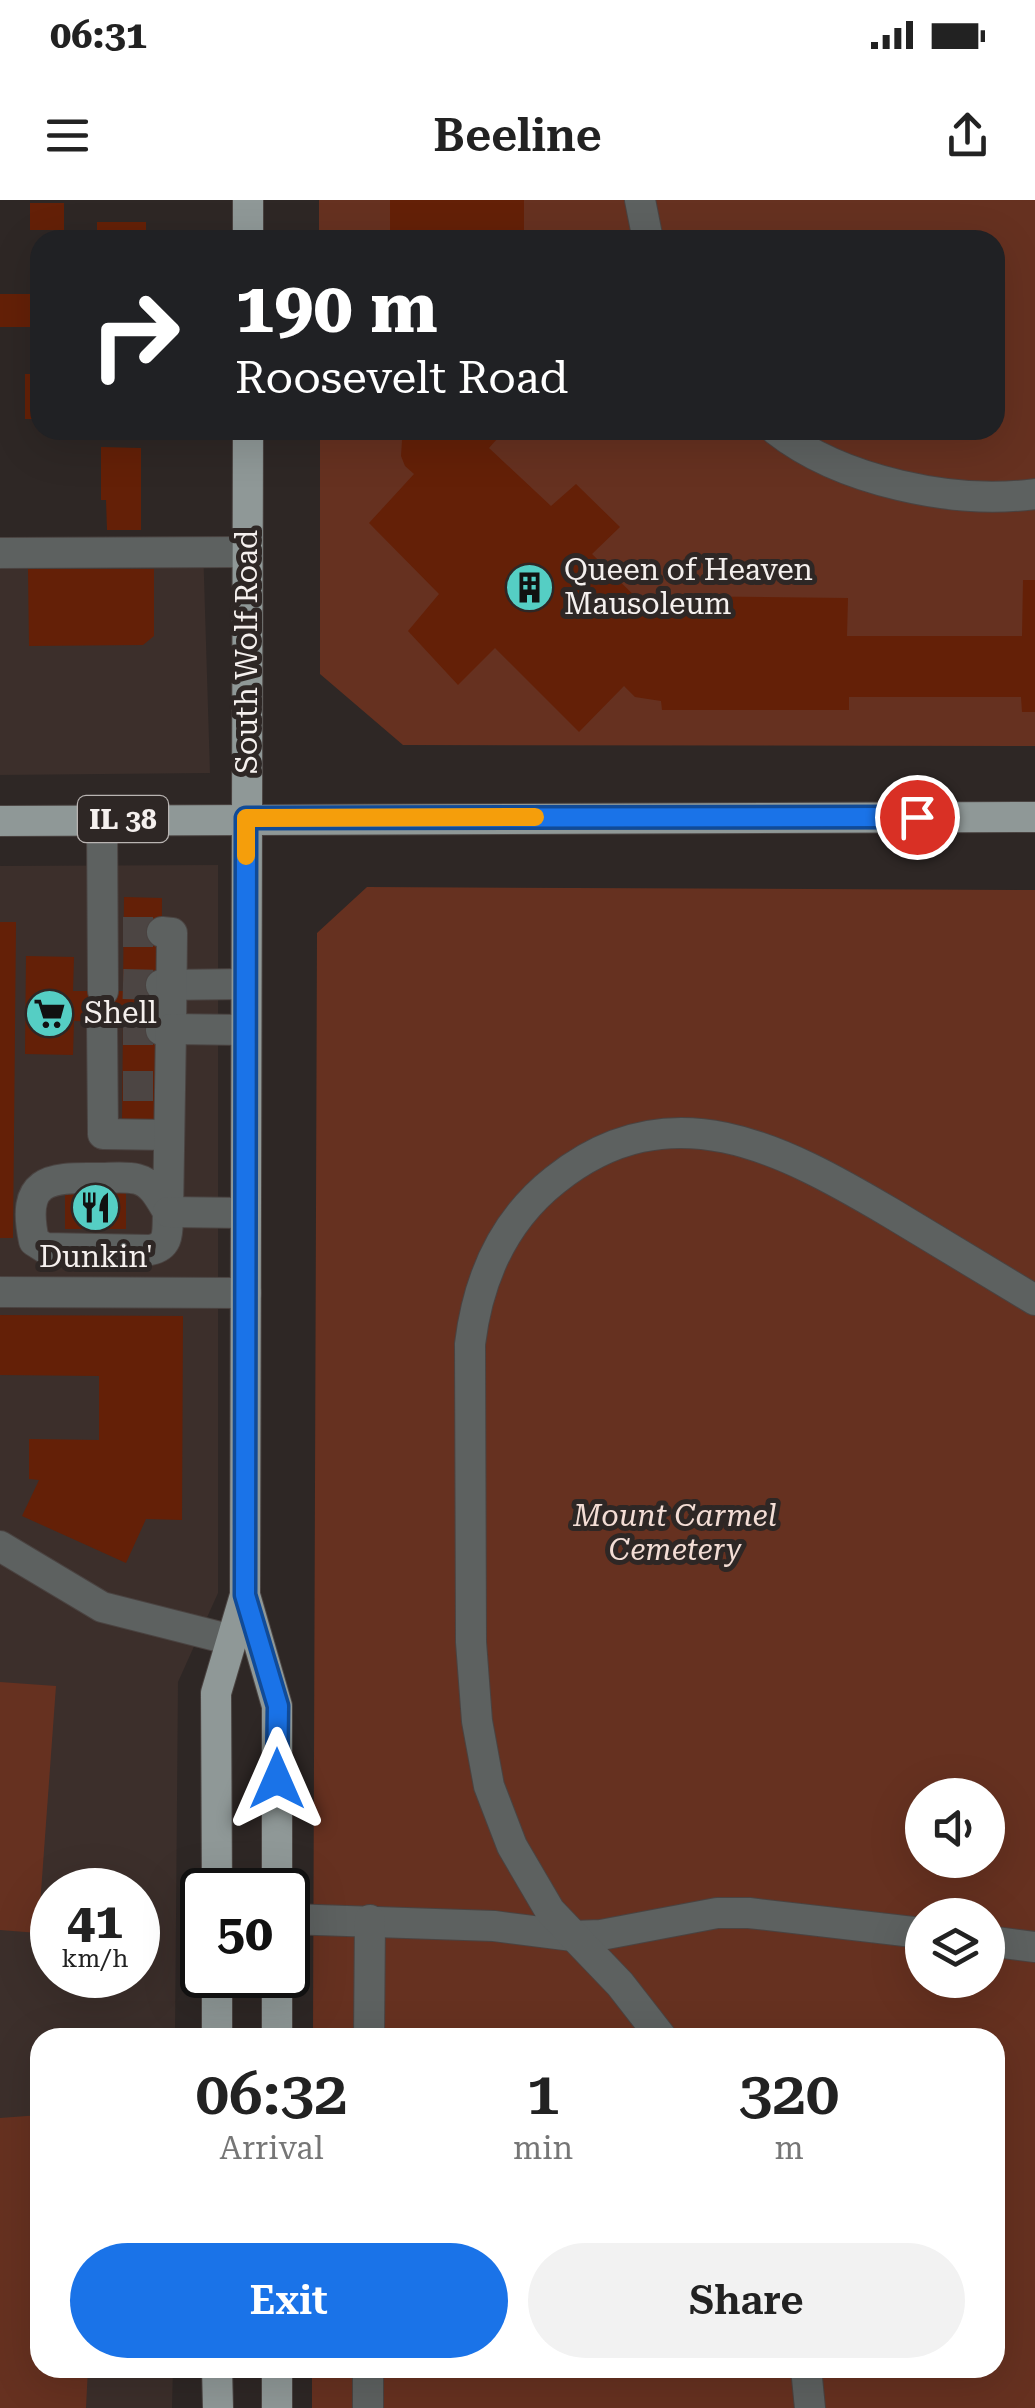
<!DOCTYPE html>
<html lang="en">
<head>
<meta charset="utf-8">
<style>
  :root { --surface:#fff; --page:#f2f2f2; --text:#222; --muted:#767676; --accent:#1a73e8 }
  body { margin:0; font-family:"Roboto Serif",serif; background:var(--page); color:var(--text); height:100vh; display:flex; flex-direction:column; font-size:38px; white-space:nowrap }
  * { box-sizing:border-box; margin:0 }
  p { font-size:32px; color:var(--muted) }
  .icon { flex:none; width:55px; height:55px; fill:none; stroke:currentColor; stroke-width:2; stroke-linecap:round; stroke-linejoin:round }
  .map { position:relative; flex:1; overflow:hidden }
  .drawer { position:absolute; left:30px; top:1828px; width:975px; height:350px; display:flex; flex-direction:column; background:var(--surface); border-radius:30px; box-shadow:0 10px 40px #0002 }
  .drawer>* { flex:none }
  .top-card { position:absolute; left:30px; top:30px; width:975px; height:210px; border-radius:30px; box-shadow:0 10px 40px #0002; background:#202124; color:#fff; overflow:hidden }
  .tools { position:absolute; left:905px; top:1578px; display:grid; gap:20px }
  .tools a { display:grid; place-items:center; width:100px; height:100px; border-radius:50%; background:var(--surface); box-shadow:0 10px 40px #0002; font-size:50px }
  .speed { position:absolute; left:30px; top:1668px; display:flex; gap:20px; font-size:50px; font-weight:700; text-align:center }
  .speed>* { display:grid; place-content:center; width:130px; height:130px; border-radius:50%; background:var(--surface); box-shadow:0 10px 40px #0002; line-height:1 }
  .speed small { font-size:25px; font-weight:400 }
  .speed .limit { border:5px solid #111; border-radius:15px; background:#fff; color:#111 }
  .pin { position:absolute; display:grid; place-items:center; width:85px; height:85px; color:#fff; margin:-42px; border:5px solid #fff; border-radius:50%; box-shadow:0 2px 10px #0007 }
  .me { position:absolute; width:110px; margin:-55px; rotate:0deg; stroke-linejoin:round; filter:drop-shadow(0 0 8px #0008) }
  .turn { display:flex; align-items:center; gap:35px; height:210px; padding:0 40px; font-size:45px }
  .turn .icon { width:130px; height:130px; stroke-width:2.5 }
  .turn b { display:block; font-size:70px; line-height:85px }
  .eta { display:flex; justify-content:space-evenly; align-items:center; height:170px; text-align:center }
  .eta b { font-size:60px; font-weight:600; line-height:70px }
  .cta { display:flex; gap:20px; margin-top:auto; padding:20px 40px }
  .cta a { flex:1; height:115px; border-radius:60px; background:var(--accent); color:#fff; font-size:40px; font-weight:600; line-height:115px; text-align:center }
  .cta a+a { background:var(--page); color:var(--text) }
  .status { display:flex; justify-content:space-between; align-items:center; height:70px; padding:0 50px; background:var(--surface); direction:ltr }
  .status svg { height:28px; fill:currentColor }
  header { display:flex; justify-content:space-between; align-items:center; height:130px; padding:0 40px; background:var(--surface); font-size:45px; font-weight:600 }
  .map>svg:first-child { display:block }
</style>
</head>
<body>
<div class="status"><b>06:31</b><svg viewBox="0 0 49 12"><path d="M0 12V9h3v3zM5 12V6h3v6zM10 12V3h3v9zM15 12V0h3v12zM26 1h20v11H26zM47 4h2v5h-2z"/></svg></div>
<header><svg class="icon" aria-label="menu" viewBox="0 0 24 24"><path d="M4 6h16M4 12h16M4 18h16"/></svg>Beeline<svg class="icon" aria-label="share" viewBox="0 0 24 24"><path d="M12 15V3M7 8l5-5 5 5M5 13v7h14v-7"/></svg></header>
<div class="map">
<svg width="1035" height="2208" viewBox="0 0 1035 2208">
  <rect width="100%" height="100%" fill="#2e2725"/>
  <g fill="#3c2f2b" fill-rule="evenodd">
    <path d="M 0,345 L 203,345 L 210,573 L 0,575 Z"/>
    <path d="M 218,665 L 218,1393 L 178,1482 L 175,1837 L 40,1838 L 40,2168 L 173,2168 L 172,2208 L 0,2208 L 0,666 ZM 52,1690 L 138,1690 L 138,1775 L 52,1775 Z"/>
  </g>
  <g fill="#663120" fill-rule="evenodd">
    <path d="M 319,0 L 1035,0 L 1035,546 L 403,545 L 320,474 L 320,230 L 995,230 L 995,40 L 319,40 Z"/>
    <path d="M 367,687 L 1035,690 L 1035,2208 L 312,2208 L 312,2168 L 995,2168 L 995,1838 L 313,1837 L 317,733 ZM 922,1595 L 988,1595 L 988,1660 L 922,1660 ZM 922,1715 L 988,1715 L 988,1780 L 922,1780 Z"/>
    <path d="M 0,1482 L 56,1486 L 38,1733 L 0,1730 Z"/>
    <path d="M 40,1915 L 40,2168 L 88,2168 L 86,2208 L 0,2208 L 0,1918 Z"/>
  </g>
  <g fill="#642007">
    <rect x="390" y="0" width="134" height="40"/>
    <rect x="30" y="3" width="34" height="27"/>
    <rect x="97" y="22" width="49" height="18"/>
    <rect x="0" y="94" width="33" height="33"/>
    <rect x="25" y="174" width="15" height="45"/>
    <path d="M 390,230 L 505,230 L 489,248 L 551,306 L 576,284 L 620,327 L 592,354 L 651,412 L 667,396 L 848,398 L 847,436 L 1022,436 L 1023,380 L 1035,380 L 1035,512 L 1022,512 L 1021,497 L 849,497 L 849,510 L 662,510 L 661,501 L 635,497 L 624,486 L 579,532 L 495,448 L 458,485 L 408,431 L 439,394 L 369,323 L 414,274 L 405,266 L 401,256 L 402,240 L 390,238 Z"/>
    <path d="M 101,247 L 141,248 L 141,330 L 107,330 L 106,300 L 101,300 Z"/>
    <path d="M 28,369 L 154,369 L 154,436 L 143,445 L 29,446 Z"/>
    <path d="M 124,697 L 162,698 L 161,920 L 122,919 L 123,822 L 74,821 L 73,855 L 25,854 L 26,756 L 74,757 L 73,791 L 123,791 Z"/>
    <path d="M 0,722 L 16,722 L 13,1038 L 0,1038 Z"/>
    <rect x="65" y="987" width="61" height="42"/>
    <path d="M 0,1115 L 183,1116 L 182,1320 L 146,1319 L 126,1363 L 22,1316 L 39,1280 L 29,1279 L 29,1239 L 99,1240 L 99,1176 L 0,1175 Z"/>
  </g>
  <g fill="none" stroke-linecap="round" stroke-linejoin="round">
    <g stroke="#4c4543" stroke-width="30" stroke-dasharray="30 15" stroke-linecap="butt">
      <path d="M 123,732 L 162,732"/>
      <path d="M 123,784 L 161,785"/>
      <path d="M 123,830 L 161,830"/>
      <path d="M 123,886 L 161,886"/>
    </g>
    <defs>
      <g id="minor">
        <path d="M 640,0 L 648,40"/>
        <path d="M 776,230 C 841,281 954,305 1035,294"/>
        <path d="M 0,353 L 247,352"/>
        <path d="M 102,620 L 103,791"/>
        <path d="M 161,785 L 246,784"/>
        <path d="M 102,822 L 103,934 L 169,935"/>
        <path d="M 161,830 L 171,829 L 172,733 L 162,732"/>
        <path d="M 168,1012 C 160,999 153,983 137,979 C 126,976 110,978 98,978 C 47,977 21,980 34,1041 L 45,1048 L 150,1050 C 171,1046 167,1030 168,1012 L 171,829 L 246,830"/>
        <path d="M 168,1012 L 246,1013"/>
        <path d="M 0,1092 L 246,1093"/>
        <path d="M 0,1346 L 102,1407 L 232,1440"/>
        <path d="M 288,1719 L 494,1726 L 573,1736 L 601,1735 L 717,1713 L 749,1713 L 922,1733"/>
        <path d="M 988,1741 L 1035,1747"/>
        <path d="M 369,1838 L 370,1720"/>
        <path d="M 662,1838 L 620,1784 L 550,1711 L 512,1646 L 489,1586 L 477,1521 L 471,1442 L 470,1144 C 478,1079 503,1021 555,980 C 670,888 781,948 891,1013 C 939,1042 987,1071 1035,1100"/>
        <path d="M 806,2168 L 810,2208"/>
        <path d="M 368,2208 L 368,2168"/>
      </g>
      <g id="major">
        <path d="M 248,40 L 248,0"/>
        <path d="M 0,621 L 1035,617"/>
        <path d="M 245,1395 L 277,1506 L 277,1690"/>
        <path d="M 217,1690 L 216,1493 L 245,1395 L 248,230"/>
        <path d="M 217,1775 L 217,1838"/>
        <path d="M 277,1838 L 277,1775"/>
        <path d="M 217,2168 L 218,2208"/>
        <path d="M 277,2208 L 277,2168"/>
      </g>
    </defs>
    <use href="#minor" stroke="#4a4341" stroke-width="32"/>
    <use href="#major" stroke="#4a4341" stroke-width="32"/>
    <use href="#minor" stroke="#5d6160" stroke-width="30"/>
    <use href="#major" stroke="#8f9897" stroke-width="30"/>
  </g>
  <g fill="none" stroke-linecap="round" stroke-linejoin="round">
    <defs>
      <path id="route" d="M 277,1579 L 278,1506 L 245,1395 L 246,618 L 917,617"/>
    </defs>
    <use href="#route" stroke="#114b97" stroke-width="25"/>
    <use href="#route" stroke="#1a73e8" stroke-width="18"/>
    <path stroke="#f59e0b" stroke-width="18" d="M 246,656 L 246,618 L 535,617"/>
  </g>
  <defs>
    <symbol id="building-disc" viewBox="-11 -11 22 22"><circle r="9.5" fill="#55cec4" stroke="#2e2725"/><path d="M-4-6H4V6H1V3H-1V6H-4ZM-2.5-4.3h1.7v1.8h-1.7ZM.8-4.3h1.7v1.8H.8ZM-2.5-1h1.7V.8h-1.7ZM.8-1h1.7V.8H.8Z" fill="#111"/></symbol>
    <symbol id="supermarket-disc" viewBox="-11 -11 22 22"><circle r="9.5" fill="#55cec4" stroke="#2e2725"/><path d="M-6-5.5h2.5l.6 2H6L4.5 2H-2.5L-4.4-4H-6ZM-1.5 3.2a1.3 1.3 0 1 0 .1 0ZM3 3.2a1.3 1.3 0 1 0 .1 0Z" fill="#111"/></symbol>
    <symbol id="restaurant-disc" viewBox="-11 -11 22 22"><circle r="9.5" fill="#55cec4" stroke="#2e2725"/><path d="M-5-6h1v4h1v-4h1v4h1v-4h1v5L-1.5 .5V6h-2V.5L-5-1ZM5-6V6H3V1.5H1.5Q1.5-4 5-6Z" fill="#111"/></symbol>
  </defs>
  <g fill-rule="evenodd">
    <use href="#building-disc" x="502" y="360" width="55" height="55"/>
    <use href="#supermarket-disc" x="22" y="786" width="55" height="55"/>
    <use href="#restaurant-disc" x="68" y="980" width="55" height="55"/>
  </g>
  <g text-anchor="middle" stroke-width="10" stroke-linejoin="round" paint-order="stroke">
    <rect fill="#2e2725" stroke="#b9b4b2" stroke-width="2.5" x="78" y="596" width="90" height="46" rx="8"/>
    <g font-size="28" font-weight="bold" fill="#f5f0ee">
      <text x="123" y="629">IL 38</text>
    </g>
    <g font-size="30" fill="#f5f0ee" stroke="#2e2725" text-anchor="start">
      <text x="564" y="380">Queen of Heaven<tspan x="564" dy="34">Mausoleum</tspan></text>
      <text x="84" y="823">Shell</text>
      <text x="96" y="1067" text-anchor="middle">Dunkin'</text>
    </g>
    <g font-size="30" fill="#f5f0ee" stroke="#2e2725">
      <text transform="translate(247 452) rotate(-90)" y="10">South Wolf Road</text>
    </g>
    <g font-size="30" font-style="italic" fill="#f3ddd5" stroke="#2e2725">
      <text x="675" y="1326">Mount Carmel<tspan x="675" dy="34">Cemetery</tspan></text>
    </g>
  </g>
</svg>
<div class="tools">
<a><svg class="icon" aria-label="sound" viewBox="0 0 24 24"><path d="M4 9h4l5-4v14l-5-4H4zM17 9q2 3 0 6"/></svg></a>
<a><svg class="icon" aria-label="layers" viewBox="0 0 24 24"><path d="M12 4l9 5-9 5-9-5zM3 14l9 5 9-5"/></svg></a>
</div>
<div class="speed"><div>41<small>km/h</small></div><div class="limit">50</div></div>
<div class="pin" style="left:917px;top:617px;background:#d93025"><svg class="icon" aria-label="arrive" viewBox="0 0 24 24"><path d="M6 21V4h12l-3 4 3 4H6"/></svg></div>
<svg class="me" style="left:277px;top:1579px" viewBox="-20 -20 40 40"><path d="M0-17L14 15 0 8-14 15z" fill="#1a73e8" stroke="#fff" stroke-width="4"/></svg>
<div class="top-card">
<div class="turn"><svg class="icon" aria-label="right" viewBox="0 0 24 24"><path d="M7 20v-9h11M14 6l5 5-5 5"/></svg><div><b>190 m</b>Roosevelt Road</div></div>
</div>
<section class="drawer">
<div class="eta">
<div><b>06:32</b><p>Arrival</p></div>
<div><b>1</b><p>min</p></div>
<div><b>320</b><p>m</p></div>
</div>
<div class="cta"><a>Exit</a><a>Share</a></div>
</section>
</div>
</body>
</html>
